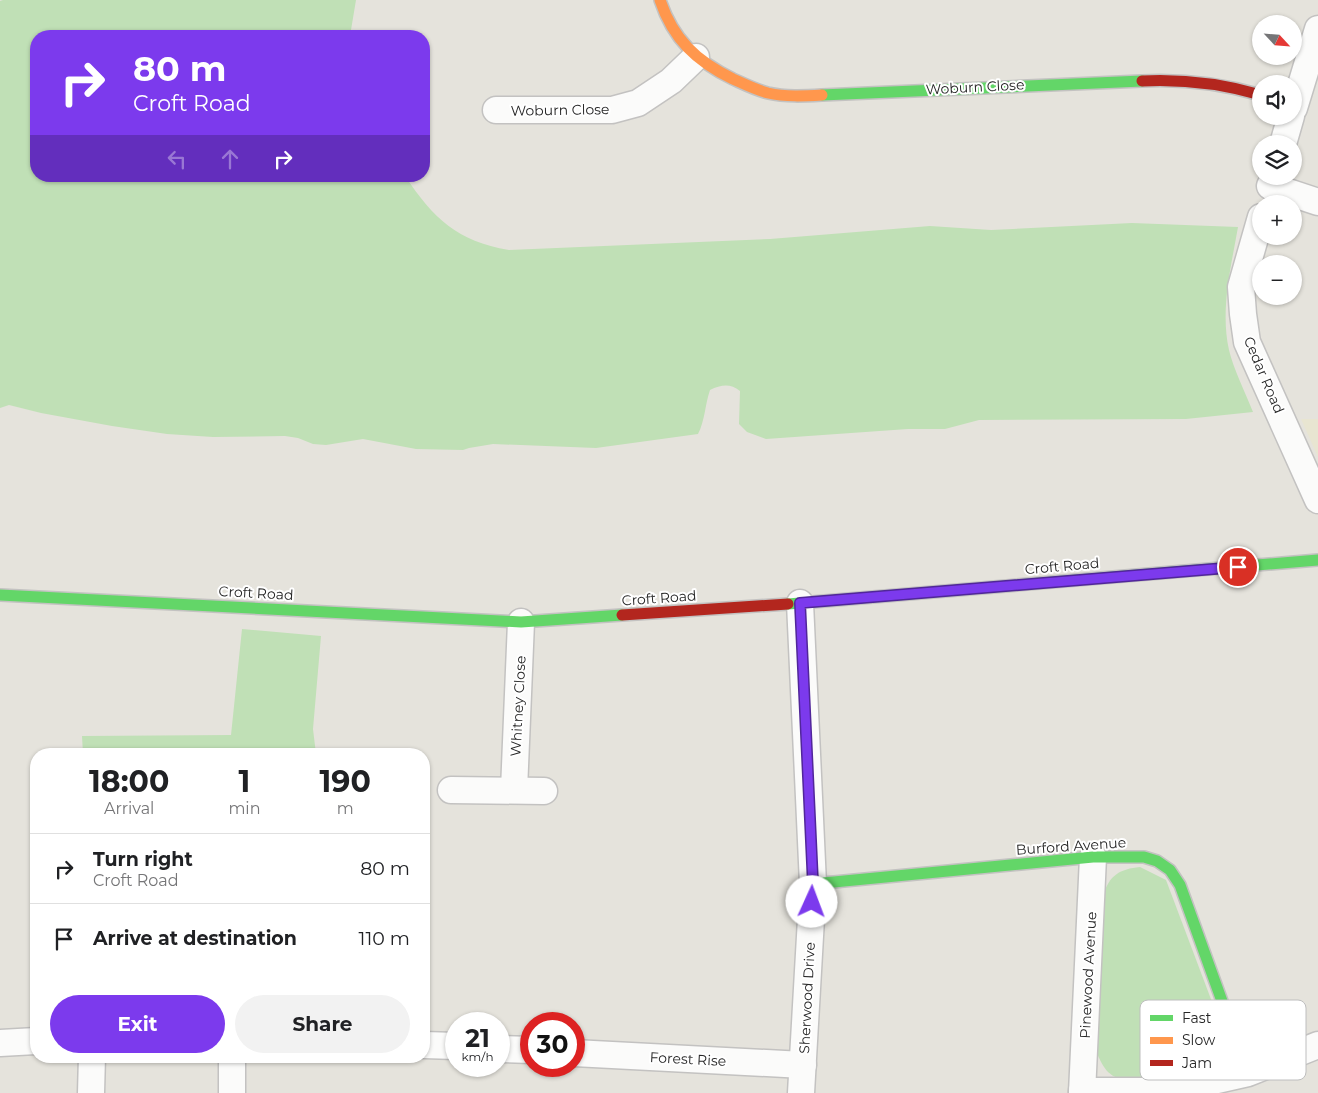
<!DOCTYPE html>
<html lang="en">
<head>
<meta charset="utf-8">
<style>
  :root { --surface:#fff; --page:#f2f2f2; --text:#202124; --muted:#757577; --line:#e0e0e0; --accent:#7c3aed }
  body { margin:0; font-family:Montserrat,sans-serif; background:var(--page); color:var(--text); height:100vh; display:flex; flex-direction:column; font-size:19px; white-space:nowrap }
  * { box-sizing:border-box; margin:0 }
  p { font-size:16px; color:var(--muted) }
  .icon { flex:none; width:28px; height:28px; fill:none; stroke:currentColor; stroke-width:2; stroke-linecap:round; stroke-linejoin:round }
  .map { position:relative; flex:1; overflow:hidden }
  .drawer { position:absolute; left:30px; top:748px; width:400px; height:315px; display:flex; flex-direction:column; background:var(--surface); border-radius:20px; box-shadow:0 1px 4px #0004 }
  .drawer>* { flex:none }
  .banner { position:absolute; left:30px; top:30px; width:400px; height:152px; border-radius:20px; box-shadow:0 1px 4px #0004; background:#7c3aed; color:#fff; overflow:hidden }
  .needle { width:32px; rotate:116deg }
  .buttons { position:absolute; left:1252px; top:15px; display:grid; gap:10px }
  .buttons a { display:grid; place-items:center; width:50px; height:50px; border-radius:50%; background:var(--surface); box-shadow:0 1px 4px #0004; font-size:25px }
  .speed { position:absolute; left:445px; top:1012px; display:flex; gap:10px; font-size:25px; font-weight:700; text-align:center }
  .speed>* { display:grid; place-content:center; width:65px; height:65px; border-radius:50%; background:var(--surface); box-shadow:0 1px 4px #0004; line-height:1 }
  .speed small { font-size:12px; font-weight:400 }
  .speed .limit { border:8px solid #d22; background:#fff; color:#111 }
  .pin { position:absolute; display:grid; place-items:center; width:42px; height:42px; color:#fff; margin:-21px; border:2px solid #fff; border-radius:50%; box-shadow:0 1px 5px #0007 }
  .me { position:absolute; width:55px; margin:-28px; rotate:2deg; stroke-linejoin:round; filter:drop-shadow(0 0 4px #0008) }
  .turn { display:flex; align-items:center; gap:18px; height:105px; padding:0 20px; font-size:22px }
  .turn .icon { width:65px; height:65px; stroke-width:2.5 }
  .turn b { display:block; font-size:35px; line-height:42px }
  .lanes { display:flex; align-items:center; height:48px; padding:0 20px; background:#0003; justify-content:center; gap:25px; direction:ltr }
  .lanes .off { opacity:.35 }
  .eta { display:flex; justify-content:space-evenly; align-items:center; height:85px; text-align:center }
  .eta b { font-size:30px; font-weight:700; line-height:35px }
  .cta { display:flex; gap:10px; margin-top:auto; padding:10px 20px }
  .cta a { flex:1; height:58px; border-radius:30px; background:var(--accent); color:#fff; font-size:20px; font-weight:700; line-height:58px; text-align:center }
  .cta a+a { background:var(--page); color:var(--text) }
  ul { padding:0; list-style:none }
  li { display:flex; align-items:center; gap:15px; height:70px; padding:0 20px; border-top:1px solid var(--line) }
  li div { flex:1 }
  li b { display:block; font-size:19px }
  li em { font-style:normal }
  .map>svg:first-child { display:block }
</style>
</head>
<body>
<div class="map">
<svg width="1318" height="1093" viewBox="0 0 1318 1093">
  <rect width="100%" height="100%" fill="#e5e3dc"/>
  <path fill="#e8e5d1" d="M 1318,419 L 1318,457 L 1301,419 Z"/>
  <g fill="#c0e0b6">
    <path d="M 3,0 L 356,0 L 350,36 L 36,36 L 36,176 L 405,176 C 434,219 457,241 509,250 L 770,239 L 930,226 L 991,230 L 1132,223 L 1238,227 C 1231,267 1220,310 1229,350 C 1233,368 1246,394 1253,412 L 1186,419 L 979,420 L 945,429 L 908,429 L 766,439 L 747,432 L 739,424 L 740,391 C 730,383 721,385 710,390 C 705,404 705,421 698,434 L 596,448 L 493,444 L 469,448 L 463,450 L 416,449 L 363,439 L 326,445 L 313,444 L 298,438 L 285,436 L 213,437 L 167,434 L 112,426 L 41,413 L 9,405 L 0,408 L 0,1 Z"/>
    <path d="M 242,629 L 321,636 L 313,729 L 316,754 L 83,754 L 82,736 L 231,735 Z"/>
    <path d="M 1140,867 L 1166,880 L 1226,1039 L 1224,1055 L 1218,1064 L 1206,1072 L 1131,1082 C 1109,1078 1104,1070 1096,1051 L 1103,896 C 1109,875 1120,869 1140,867 Z"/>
  </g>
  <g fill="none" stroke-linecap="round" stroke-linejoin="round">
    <defs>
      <g id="street">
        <path d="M 1294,108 L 1318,29"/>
        <path d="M 496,110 L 612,110 L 638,103 L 671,81 L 696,57"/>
        <path d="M 1283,144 L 1291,116"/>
        <path d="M 1270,186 L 1318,202"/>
        <path d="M 1261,217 L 1241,287 L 1243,314 L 1247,342 L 1318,500"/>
        <path d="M 800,603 L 813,884 L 801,1093"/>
        <path d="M 451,790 L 544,791"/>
        <path d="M 514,790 L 521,622"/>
        <path d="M 0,1043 L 36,1041"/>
        <path d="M 424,1045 L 456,1046"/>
        <path d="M 499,1049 L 531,1050"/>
        <path d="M 574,1053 L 803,1065"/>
        <path d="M 1082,1091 L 1162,1091 L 1178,1089 L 1248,1073 L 1318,1045"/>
        <path d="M 91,1093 L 92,1056"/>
        <path d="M 232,1093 L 232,1056"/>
        <path d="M 1082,1093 L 1093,857"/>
      </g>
      <g id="fast">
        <path d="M 822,95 L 1142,81"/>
        <path d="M 0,595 L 521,622 L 622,615"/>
        <path d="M 788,604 L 1318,560"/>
        <path d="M 813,884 L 1093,857 L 1144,857 L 1157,861 L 1170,870 L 1180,885 L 1248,1073"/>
      </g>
      <path id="slow" d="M 660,0 C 673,39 696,61 733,79 C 744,84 756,90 768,93 C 786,97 804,96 822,95"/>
      <g id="jam">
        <path d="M 1142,81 C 1182,79 1223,84 1261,95"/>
        <path d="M 622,615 L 788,604"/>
      </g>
    </defs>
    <use href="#street" stroke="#c3c2c1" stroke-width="29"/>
    <use href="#fast" stroke="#c3c2c1" stroke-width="14"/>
    <use href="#slow" stroke="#c3c2c1" stroke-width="14"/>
    <use href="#jam" stroke="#c3c2c1" stroke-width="14"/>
    <use href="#street" stroke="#fbfbfa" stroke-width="26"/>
    <use href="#fast" stroke="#63d668" stroke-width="11"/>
    <use href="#slow" stroke="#ff974d" stroke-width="11"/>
    <use href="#jam" stroke="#b3261e" stroke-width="11"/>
  </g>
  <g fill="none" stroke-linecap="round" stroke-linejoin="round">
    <defs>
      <path id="route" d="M 812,902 L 813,884 L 800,603 L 1238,567"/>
    </defs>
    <use href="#route" stroke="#51269a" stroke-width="12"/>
    <use href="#route" stroke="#7c3aed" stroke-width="9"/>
  </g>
  <g text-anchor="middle" stroke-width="4" stroke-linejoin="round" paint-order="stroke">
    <g font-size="14" fill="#262626" stroke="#fff">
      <text transform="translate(975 87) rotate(-3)" y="5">Woburn Close</text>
      <text transform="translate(560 110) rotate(-1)" y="5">Woburn Close</text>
      <text transform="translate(1264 375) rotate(67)" y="5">Cedar Road</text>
      <text transform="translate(1062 566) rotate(-5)" y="5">Croft Road</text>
      <text transform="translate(256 593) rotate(3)" y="5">Croft Road</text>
      <text transform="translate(659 598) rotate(-4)" y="5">Croft Road</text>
      <text transform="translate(518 706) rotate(-87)" y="5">Whitney Close</text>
      <text transform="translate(1071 846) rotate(-4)" y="5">Burford Avenue</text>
      <text transform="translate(1088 975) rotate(-87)" y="5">Pinewood Avenue</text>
      <text transform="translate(807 998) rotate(-87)" y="5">Sherwood Drive</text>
      <text transform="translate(688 1059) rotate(3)" y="5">Forest Rise</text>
    </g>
  </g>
  <rect x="1140" y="1000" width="166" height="80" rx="8" fill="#fff" stroke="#bebebe" stroke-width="1"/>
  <rect x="1150" y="1015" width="23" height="6" fill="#63d668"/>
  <rect x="1150" y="1037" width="23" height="7" fill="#ff974d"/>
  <rect x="1150" y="1060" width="23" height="6" fill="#b3261e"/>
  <g font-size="14" fill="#262626">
    <text x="1182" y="1023">Fast</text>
    <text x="1182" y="1045">Slow</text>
    <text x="1182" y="1068">Jam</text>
  </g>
</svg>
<div class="buttons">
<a><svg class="needle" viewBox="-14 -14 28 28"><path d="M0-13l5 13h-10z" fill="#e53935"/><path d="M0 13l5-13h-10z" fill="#757577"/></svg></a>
<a><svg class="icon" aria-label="sound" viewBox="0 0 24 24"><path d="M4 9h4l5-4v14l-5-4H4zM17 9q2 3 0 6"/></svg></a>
<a><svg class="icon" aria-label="layers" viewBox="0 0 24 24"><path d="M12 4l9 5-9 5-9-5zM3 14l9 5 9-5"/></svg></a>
<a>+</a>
<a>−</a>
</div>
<div class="speed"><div>21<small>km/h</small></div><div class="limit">30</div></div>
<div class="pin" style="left:1238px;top:567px;background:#d93025"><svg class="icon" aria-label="arrive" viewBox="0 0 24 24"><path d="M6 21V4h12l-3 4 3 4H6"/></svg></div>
<svg class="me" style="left:812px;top:902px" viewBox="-20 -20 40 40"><circle r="19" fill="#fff"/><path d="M0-13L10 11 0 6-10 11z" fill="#7c3aed"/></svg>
<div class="banner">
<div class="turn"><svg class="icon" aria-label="right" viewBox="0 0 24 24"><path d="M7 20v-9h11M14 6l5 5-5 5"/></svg><div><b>80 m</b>Croft Road</div></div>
<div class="lanes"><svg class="icon off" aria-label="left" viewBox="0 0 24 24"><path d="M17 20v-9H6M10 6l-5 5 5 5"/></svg><svg class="icon off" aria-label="ahead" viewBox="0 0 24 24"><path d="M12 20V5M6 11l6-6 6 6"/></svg><svg class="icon" aria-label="right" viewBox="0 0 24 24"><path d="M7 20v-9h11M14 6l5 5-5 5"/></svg></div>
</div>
<section class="drawer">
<div class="eta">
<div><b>18:00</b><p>Arrival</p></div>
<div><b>1</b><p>min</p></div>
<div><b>190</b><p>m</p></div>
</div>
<ul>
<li><svg class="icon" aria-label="right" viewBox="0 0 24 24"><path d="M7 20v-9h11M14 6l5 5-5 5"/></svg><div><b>Turn right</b><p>Croft Road</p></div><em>80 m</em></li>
<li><svg class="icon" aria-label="arrive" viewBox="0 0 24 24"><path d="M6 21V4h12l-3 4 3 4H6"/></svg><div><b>Arrive at destination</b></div><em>110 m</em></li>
</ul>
<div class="cta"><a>Exit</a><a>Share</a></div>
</section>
</div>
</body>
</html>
